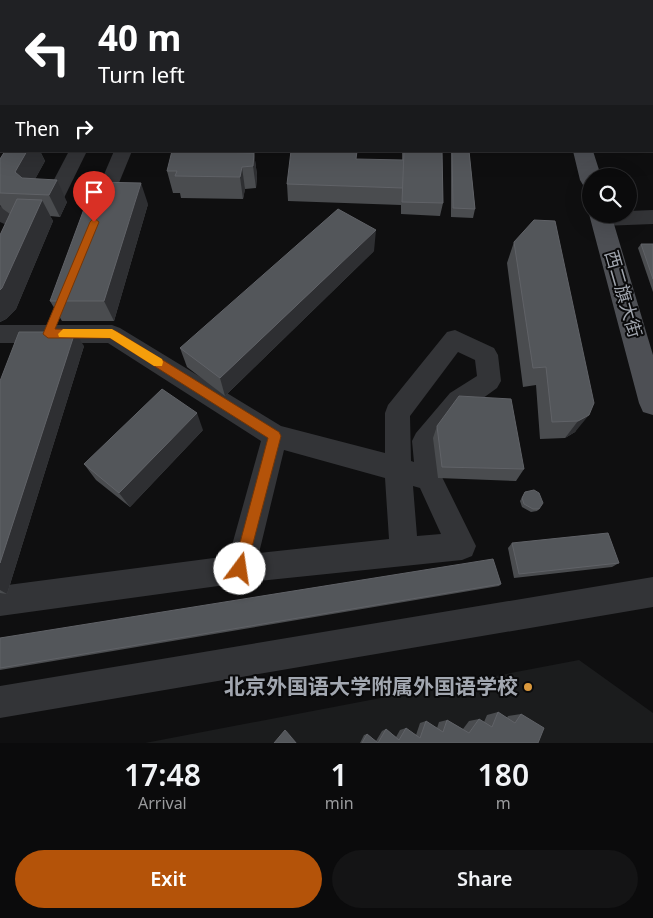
<!DOCTYPE html>
<html lang="en">
<head>
<meta charset="utf-8">
<style>
  :root { --surface:#0b0b0c; --page:#141415; --text:#f1f3f6; --muted:#9a9b9d; --line:#2b2b2d; --accent:#b45309 }
  body { margin:0; font-family:"Noto Sans","Noto Sans SC",sans-serif; background:var(--page); color:var(--text); height:100vh; display:flex; flex-direction:column; font-size:19px; white-space:nowrap }
  * { box-sizing:border-box; margin:0 }
  p { font-size:16px; color:var(--muted) }
  .icon { flex:none; width:28px; height:28px; fill:none; stroke:currentColor; stroke-width:2; stroke-linecap:round; stroke-linejoin:round }
  .map { position:relative; height:743px; overflow:hidden }
  .details { display:flex; flex-direction:column; background:var(--surface); flex:1 }
  .details>* { flex:none }
  .top-card { position:absolute; left:0px; top:0px; width:654px; height:152px; box-shadow:0 5px 20px #0002,0 0 0 1px var(--line); background:#202124; color:#fff; overflow:hidden }
  .controls { position:absolute; left:582px; top:168px; display:grid; gap:10px }
  .controls a { display:grid; place-items:center; width:55px; height:55px; border-radius:50%; background:var(--surface); box-shadow:0 5px 20px #0002,0 0 0 1px var(--line); font-size:25px }
  .pin { position:absolute; display:grid; place-items:center; width:42px; height:42px; color:#fff; margin:-51px -21px; border-radius:50% 50% 50% 0; rotate:-45deg; box-shadow:0 0 5px #0007 }
  .pin .icon { rotate:45deg }
  .me { position:absolute; width:55px; margin:-28px; rotate:14deg; stroke-linejoin:round; filter:drop-shadow(0 0 4px #0008) }
  .turn { display:flex; align-items:center; gap:18px; height:105px; padding:0 15px; font-size:22px }
  .turn .icon { width:65px; height:65px; stroke-width:2.5 }
  .turn b { display:block; font-size:35px; line-height:42px }
  .then { display:flex; align-items:center; height:48px; padding:0 15px; background:#0003; gap:10px; font-size:19px }
  .eta { display:flex; justify-content:space-evenly; align-items:center; height:85px; text-align:center }
  .eta b { font-size:30px; font-weight:600; line-height:35px }
  .primary-button { display:flex; gap:10px; margin-top:auto; padding:10px 15px }
  .primary-button a { flex:1; height:58px; border-radius:30px; background:var(--accent); color:#fff; font-size:20px; font-weight:600; line-height:58px; text-align:center }
  .primary-button a+a { background:var(--page); color:var(--text) }
  .map>svg:first-child { display:block }
</style>
</head>
<body>
<div class="map">
<svg width="653" height="743" viewBox="0 0 653 743">
  <rect width="100%" height="100%" fill="#0f0f10"/>
  <path fill="#1b1c1d" d="M 579,660 L 653,713 L 653,743 L 145,743 Z"/>
  <g fill="none" stroke-linecap="round" stroke-linejoin="round">
    <g fill="#333437" fill-rule="evenodd">
      <path d="M 69,151 L 87,151 L 64,198 L 57,199 L 50,198 L 47,193 Z"/>
      <path d="M 114,151 L 132,151 L 105,217 L 98,219 L 91,217 L 88,212 Z"/>
      <path d="M 0,206 L 18,215 L 21,220 L 18,225 L 11,227 L 0,222 Z"/>
      <path d="M 653,210 L 653,224 L 602,226 L 595,224 L 592,219 L 596,214 L 629,214 L 629,211 Z"/>
      <path d="M 0,325 L 112,325 L 120,328 L 281,426 L 385,453 L 385,413 L 388,405 L 447,332 L 455,330 L 494,348 L 498,355 L 501,381 L 497,388 L 468,409 L 438,444 L 442,477 L 476,546 L 472,556 L 462,560 L 240,583 L 0,616 L 0,586 L 229,556 L 261,441 L 108,343 L 0,343 ZM 458,352 L 475,360 L 477,376 L 450,393 L 416,433 L 412,441 L 414,462 L 411,461 L 410,416 ZM 284,450 L 385,478 L 389,539 L 259,553 ZM 413,486 L 420,488 L 441,534 L 417,536 Z"/>
      <path d="M 653,577 L 653,607 L 0,718 L 0,686 Z"/>
    </g>
    <g fill="#4d4f54" fill-rule="evenodd">
      <rect x="0" y="32" width="1" height="10"/>
      <rect x="652" y="42" width="1" height="10"/>
      <path d="M 573,151 L 593,151 L 601,176 L 591,176 L 591,187 L 583,185 L 580,180 Z"/>
      <path d="M 591,210 L 591,214 L 611,214 L 653,355 L 653,415 L 643,412 L 639,403 L 589,214 Z"/>
    </g>
    <g fill="#5d6065" fill-rule="evenodd">
      <rect x="652" y="2" width="1" height="10"/>
      <rect x="652" y="36" width="1" height="10"/>
    </g>
  </g>
  <g fill="#4a4c4f">
    <rect x="0" y="70" width="1" height="70"/>
    <path d="M 5,151 L 40,151 L 45,161 L 35,179 L 67,202 L 60,217 L 50,216 L 53,221 L 16,309 L 6,319 L 0,322 L 0,235 L 10,214 L 3,209 L 0,205 L 0,159 Z"/>
    <path d="M 402,151 L 442,151 L 443,203 L 440,216 L 401,214 L 401,203 L 401,205 L 288,201 L 287,184 L 402,160 Z"/>
    <path d="M 451,151 L 469,151 L 475,209 L 473,218 L 451,217 Z"/>
    <path d="M 254,153 L 257,175 L 256,188 L 245,189 L 243,199 L 181,198 L 180,193 L 173,193 L 167,171 Z"/>
    <path d="M 148,204 L 114,321 L 62,321 L 50,301 Z"/>
    <path d="M 514,242 L 594,403 L 575,432 L 565,438 L 540,439 L 536,385 L 523,387 L 507,263 Z"/>
    <path d="M 641,244 L 653,244 L 653,292 L 638,248 Z"/>
    <path d="M 374,251 L 225,396 L 187,367 L 180,348 Z"/>
    <path d="M 84,346 L 7,594 L 0,593 L 0,381 Z"/>
    <path d="M 437,426 L 524,469 L 516,481 L 438,478 L 433,438 Z"/>
    <path d="M 203,430 L 130,507 L 96,480 L 84,464 Z"/>
    <path d="M 525,492 L 539,509 L 537,511 L 531,512 L 522,507 L 520,501 Z"/>
    <path d="M 512,543 L 619,563 L 612,567 L 514,578 L 508,548 Z"/>
    <path d="M 501,584 L 499,586 L 0,670 L 0,638 Z"/>
    <path d="M 498,712 L 507,718 L 508,716 L 521,714 L 538,743 L 360,743 L 364,735 L 367,734 L 376,741 L 382,731 L 386,729 L 396,737 L 400,730 L 406,728 L 416,735 L 420,723 L 426,721 L 437,728 L 439,722 L 447,720 L 463,729 L 469,721 L 479,719 L 484,722 L 487,715 Z"/>
  </g>
  <g fill="#2e2f32">
    <path d="M 27,151 L 40,151 L 45,161 L 27,194 L 15,172 Z"/>
    <path d="M 254,153 L 257,175 L 256,188 L 253,166 Z"/>
    <path d="M 242,167 L 245,189 L 243,199 L 240,177 Z"/>
    <path d="M 57,180 L 67,202 L 60,217 L 49,195 Z"/>
    <path d="M 141,183 L 148,204 L 114,321 L 104,301 Z"/>
    <path d="M 42,200 L 53,221 L 16,309 L 6,319 L 0,322 L 0,290 Z"/>
    <path d="M 376,230 L 374,251 L 225,396 L 220,378 Z"/>
    <path d="M 75,332 L 84,346 L 7,594 L 0,590 L 0,563 Z"/>
    <path d="M 197,413 L 203,430 L 130,507 L 119,493 Z"/>
    <path d="M 589,415 L 575,432 L 565,438 L 578,421 Z"/>
    <path d="M 285,730 L 287,731 L 297,743 L 296,743 Z"/>
  </g>
  <g fill="#53565a" stroke="#606267">
    <rect x="0" y="70" width="1" height="41"/>
    <rect x="0" y="113" width="1" height="14"/>
    <path d="M 5,151 L 27,151 L 15,172 L 22,178 L 57,180 L 49,195 L 0,193 L 0,159 Z"/>
    <path d="M 172,151 L 254,153 L 253,166 L 242,167 L 240,177 L 175,176 L 177,171 L 167,171 Z"/>
    <path d="M 291,151 L 357,151 L 356,159 L 404,160 L 403,188 L 287,184 Z"/>
    <path d="M 404,151 L 442,151 L 443,203 L 402,202 Z"/>
    <path d="M 452,151 L 469,151 L 475,209 L 453,208 Z"/>
    <path d="M 94,182 L 141,183 L 104,301 L 50,301 Z"/>
    <path d="M 17,199 L 42,200 L 2,288 L 0,290 L 0,235 Z"/>
    <path d="M 338,209 L 376,230 L 220,378 L 180,348 Z"/>
    <path d="M 534,220 L 555,221 L 594,403 L 589,415 L 578,421 L 552,422 L 546,367 L 533,368 L 514,242 Z"/>
    <path d="M 641,244 L 653,244 L 653,279 Z"/>
    <path d="M 19,332 L 75,332 L 0,563 L 0,381 Z"/>
    <path d="M 162,389 L 197,413 L 119,493 L 84,464 Z"/>
    <path d="M 459,396 L 511,399 L 524,469 L 442,467 L 437,426 Z"/>
    <path d="M 534,490 L 539,493 L 543,503 L 539,509 L 533,509 L 524,504 L 522,498 L 525,492 Z"/>
    <path d="M 608,533 L 619,563 L 519,574 L 512,543 Z"/>
    <path d="M 493,559 L 501,584 L 0,668 L 0,638 Z"/>
    <path d="M 498,712 L 515,723 L 521,714 L 544,728 L 538,743 L 378,743 L 386,729 L 399,740 L 406,728 L 420,738 L 426,721 L 443,732 L 447,720 L 469,733 L 479,719 L 492,727 Z"/>
    <path d="M 285,730 L 296,743 L 274,743 Z"/>
    <path d="M 367,734 L 378,743 L 362,743 Z"/>
  </g>
  <path fill="#b45309" stroke="#753606" d="M 94,218 L 99,222 L 55,329 L 116,331 L 279,432 L 281,436 L 245,574 L 240,576 L 235,574 L 233,569 L 268,438 L 110,338 L 48,338 L 43,334 L 90,222 Z"/>
  <path fill="#f59e0b" d="M 63,329 L 112,329 L 162,359 L 163,362 L 162,366 L 154,366 L 110,338 L 59,337 L 58,334 Z"/>
  <circle fill="#db993d" stroke="#0a0a0b" stroke-width="2" cx="528" cy="687" r="5"/>
  <g text-anchor="middle" stroke-width="4" stroke-linejoin="round" paint-order="stroke">
    <g font-size="18" fill="#a2a7b0" stroke="#0a0a0b">
      <text transform="translate(623 294) rotate(74)" y="6">西二旗大街</text>
    </g>
    <g font-size="21" font-weight="bold" fill="#a2a7b0" stroke="#0a0a0b" text-anchor="end">
      <text x="518" y="694">北京外国语大学附属外国语学校</text>
    </g>
  </g>
</svg>
<div class="controls">
<a><svg class="icon" aria-label="search" viewBox="0 0 24 24"><circle cx="10" cy="10" r="6"/><path d="M15 15l6 6"/></svg></a>
</div>
<div class="pin" style="left:94px;top:222px;background:#d93025"><svg class="icon" aria-label="arrive" viewBox="0 0 24 24"><path d="M6 21V4h12l-3 4 3 4H6"/></svg></div>
<svg class="me" style="left:240px;top:569px" viewBox="-20 -20 40 40"><circle r="19" fill="#fff"/><path d="M0-13L10 11 0 6-10 11z" fill="#b45309"/></svg>
<div class="top-card">
<div class="turn"><svg class="icon" aria-label="left" viewBox="0 0 24 24"><path d="M17 20v-9H6M10 6l-5 5 5 5"/></svg><div><b>40 m</b>Turn left</div></div>
<div class="then">Then<svg class="icon" aria-label="right" viewBox="0 0 24 24"><path d="M7 20v-9h11M14 6l5 5-5 5"/></svg></div>
</div>
</div>
<section class="details">
<div class="eta">
<div><b>17:48</b><p>Arrival</p></div>
<div><b>1</b><p>min</p></div>
<div><b>180</b><p>m</p></div>
</div>
<div class="primary-button"><a>Exit</a><a>Share</a></div>
</section>
</body>
</html>
